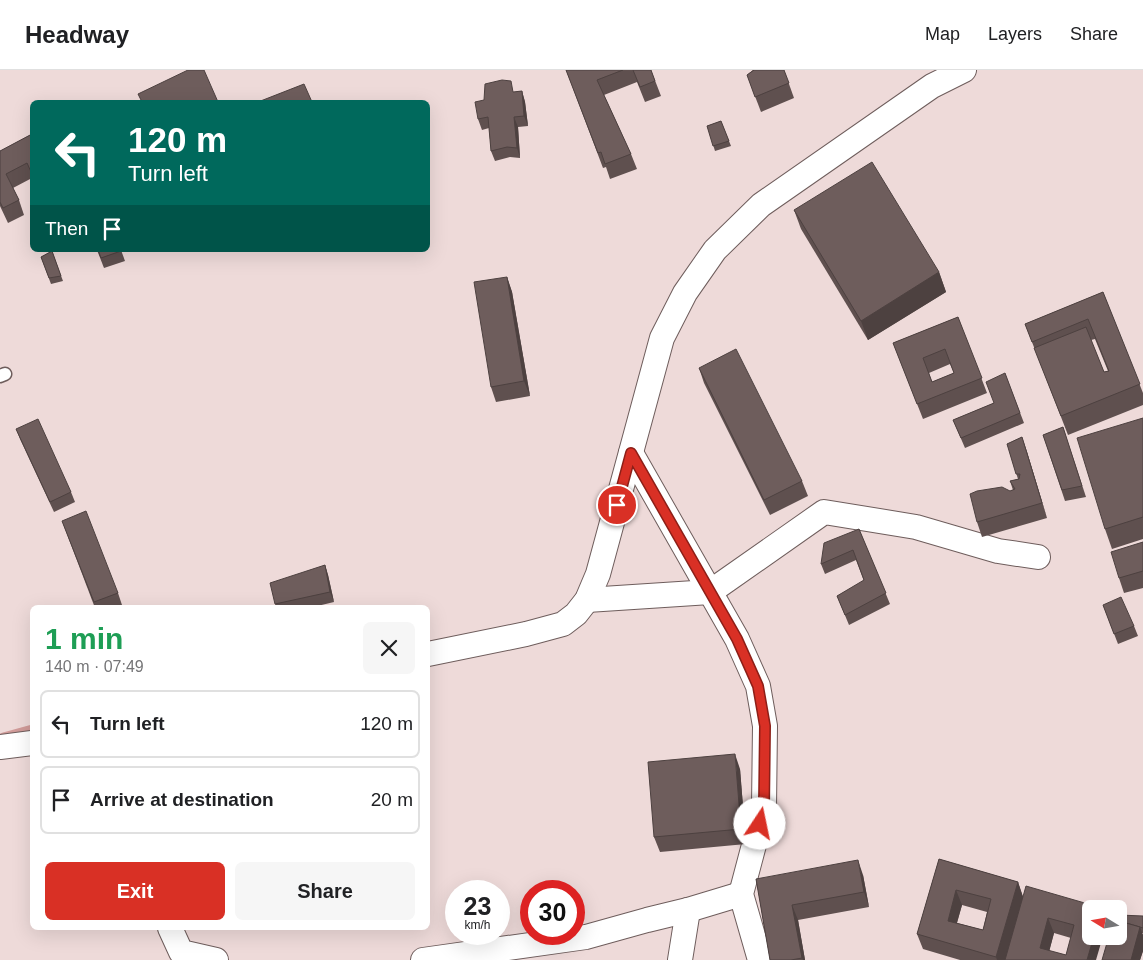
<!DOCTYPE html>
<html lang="en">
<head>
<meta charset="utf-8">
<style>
  :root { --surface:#fff; --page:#f6f6f6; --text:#202124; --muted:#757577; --line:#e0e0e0; --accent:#d93025 }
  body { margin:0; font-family:Helvetica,sans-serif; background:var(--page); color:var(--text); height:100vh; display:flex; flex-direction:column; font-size:19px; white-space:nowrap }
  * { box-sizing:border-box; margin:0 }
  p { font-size:16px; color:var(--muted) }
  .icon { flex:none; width:28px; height:28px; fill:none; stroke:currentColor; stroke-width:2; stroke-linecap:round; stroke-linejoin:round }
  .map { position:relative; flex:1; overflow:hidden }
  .drawer { position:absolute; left:30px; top:535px; width:400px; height:325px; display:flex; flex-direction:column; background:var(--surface); border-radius:8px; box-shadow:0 5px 20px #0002 }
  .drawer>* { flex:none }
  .hud { position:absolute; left:30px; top:30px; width:400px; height:152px; border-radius:8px; box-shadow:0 5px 20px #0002; background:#00695c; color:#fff; overflow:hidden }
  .needle { width:32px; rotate:281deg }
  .tools { position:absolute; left:1082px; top:830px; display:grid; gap:10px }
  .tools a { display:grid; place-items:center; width:45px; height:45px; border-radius:8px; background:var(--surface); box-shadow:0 5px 20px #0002; font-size:25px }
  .speed { position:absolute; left:445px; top:810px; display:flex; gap:10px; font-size:25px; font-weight:700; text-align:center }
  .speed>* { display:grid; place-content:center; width:65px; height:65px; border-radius:50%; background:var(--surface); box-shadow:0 5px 20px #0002; line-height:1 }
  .speed small { font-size:12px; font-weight:400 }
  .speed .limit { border:8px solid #d22; background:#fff; color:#111 }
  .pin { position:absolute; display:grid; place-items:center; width:42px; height:42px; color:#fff; margin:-21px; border:2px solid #fff; border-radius:50%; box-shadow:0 1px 5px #0007 }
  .me { position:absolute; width:55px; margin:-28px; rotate:11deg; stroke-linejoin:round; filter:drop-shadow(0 0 4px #0008) }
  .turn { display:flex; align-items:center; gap:18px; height:105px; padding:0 15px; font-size:22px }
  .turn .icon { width:65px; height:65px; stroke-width:2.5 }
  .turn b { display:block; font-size:35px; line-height:42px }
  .then { display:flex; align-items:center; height:48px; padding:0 15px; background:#0003; gap:10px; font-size:19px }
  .round { display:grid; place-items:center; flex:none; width:52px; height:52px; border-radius:8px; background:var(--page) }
  .head { display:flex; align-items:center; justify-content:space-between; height:85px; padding:0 15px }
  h1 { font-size:30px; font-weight:700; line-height:38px; color:#1e9e55 }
  .cta { display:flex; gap:10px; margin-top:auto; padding:10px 15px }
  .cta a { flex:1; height:58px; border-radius:8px; background:var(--accent); color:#fff; font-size:20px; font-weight:700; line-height:58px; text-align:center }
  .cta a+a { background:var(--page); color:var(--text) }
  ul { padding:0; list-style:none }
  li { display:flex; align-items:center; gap:15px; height:68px; margin:0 10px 8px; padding:0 5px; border:2px solid var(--line); border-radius:8px }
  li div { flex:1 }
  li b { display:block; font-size:19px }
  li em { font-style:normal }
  header { display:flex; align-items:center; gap:30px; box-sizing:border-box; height:70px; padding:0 25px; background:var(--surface); border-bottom:1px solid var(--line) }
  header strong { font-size:24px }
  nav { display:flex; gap:28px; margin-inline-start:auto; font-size:18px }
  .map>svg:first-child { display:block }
</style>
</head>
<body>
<header>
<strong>Headway</strong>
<nav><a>Map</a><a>Layers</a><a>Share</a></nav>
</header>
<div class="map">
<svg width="1143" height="890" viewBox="0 0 1143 890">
  <rect width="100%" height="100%" fill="#eedad9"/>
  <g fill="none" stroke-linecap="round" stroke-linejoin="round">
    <path stroke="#d19b99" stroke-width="7" d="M 3,666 L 32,658"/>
    <defs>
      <path id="service" d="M 0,306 L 5,304"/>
      <g id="minor">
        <path d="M 631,383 L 737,569 L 758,616 L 765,656 L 764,737 L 741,824 L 760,890"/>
        <path d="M 587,530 L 710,522 L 824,442 L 916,457 L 998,481 L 1038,487"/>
        <path d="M 428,584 L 526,564 L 563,554 L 576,544 L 587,530 L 598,504 L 662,268 L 685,223 L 715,180 L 761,135 L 932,16 L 964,0"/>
        <path d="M 0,677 L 32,673"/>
        <path d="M 170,858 L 181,882 L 216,890"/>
        <path d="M 423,890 L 586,867 L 647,850 L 688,840 L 741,824"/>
        <path d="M 680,890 L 688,840"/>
      </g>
    </defs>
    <use href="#service" stroke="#6e5d5c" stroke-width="15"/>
    <use href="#minor" stroke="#6e5d5c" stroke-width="26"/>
    <use href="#service" stroke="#fff" stroke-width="12"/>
    <use href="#minor" stroke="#fff" stroke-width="24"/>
  </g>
  <g fill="#5f504f" fill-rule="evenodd">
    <path d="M 566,0 L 651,0 L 661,26 L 645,32 L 637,12 L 604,25 L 631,84 L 637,99 L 610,109 L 606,97 L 603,98 Z"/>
    <path d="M 753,0 L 784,0 L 794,28 L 761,42 L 747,5 Z"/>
    <path d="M 522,21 L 525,32 L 528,56 L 518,57 L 520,88 L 510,87 L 495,91 L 491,81 L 489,58 L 482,60 L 478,49 L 484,30 L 515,22 Z"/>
    <path d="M 721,51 L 731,76 L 715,81 L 707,56 Z"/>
    <path d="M 32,64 L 32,108 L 13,118 L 19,130 L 24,145 L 8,153 L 0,136 L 0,81 Z"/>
    <path d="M 794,140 L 939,202 L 946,222 L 868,270 L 801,159 Z"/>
    <path d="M 97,180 L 121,180 L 125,191 L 104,198 Z"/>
    <path d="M 52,181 L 63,211 L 51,214 L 41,187 Z"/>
    <path d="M 507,207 L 512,222 L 530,326 L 496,332 L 491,317 Z"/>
    <path d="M 1103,222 L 1143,323 L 1143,335 L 1068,365 L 1025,254 ZM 1095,269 L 1108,301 L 1104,302 L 1091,270 Z"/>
    <path d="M 958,247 L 987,323 L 923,349 L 893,273 ZM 950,294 L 954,303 L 932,312 L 929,303 Z"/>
    <path d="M 699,298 L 802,411 L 808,426 L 770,445 L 704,313 Z"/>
    <path d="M 1005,303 L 1024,353 L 965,378 L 953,350 L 994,333 Z"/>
    <path d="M 1143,348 L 1143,469 L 1112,479 L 1105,459 Z"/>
    <path d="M 1063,357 L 1086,427 L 1065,431 L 1043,365 Z"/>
    <path d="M 16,359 L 71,422 L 75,432 L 54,442 L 20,369 Z"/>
    <path d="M 1022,367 L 1027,382 L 1047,448 L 982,467 L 977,452 L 1010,421 L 1013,420 L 1010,411 L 1018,409 L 1007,374 Z"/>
    <path d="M 62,451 L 118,523 L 123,538 L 95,538 Z"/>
    <path d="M 859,459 L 890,534 L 849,555 L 837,526 L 864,511 L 856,490 L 825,504 L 821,494 Z"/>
    <path d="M 1143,472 L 1143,518 L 1124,523 L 1119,508 Z"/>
    <path d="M 325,495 L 328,505 L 334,532 L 309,538 L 277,538 L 275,534 Z"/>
    <path d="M 1103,535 L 1134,556 L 1138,566 L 1118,574 Z"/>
    <path d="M 740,699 L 746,774 L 660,782 L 654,767 Z"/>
    <path d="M 939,789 L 1018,812 L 1023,827 L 1102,838 L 1102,839 L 1091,839 L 1096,890 L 960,890 L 923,879 L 917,864 ZM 962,835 L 987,842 L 983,860 L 957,853 ZM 1054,863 L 1071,868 L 1066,885 L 1049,881 Z"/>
    <path d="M 863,805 L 869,837 L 798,850 L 805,890 L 770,890 L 756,809 Z"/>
    <path d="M 1143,846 L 1143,863 L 1142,863 L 1143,865 L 1143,881 L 1140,890 L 1102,890 Z"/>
  </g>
  <g fill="#4d4140">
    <path d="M 522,21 L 525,32 L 528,56 L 524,46 Z"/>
    <path d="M 514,47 L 518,57 L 520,88 L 517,78 Z"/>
    <path d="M 939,202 L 946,222 L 868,270 L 861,251 Z"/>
    <path d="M 507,207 L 512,222 L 530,326 L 524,311 Z"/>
    <path d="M 1022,367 L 1027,382 L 1047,448 L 1042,433 Z"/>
    <path d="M 325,495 L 328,505 L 334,532 L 330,522 Z"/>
    <path d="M 735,684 L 740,699 L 746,774 L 741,759 Z"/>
    <path d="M 858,790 L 863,805 L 869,837 L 864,822 Z"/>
    <path d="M 1018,812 L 1023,827 L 1005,890 L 997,890 L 996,887 Z"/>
    <path d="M 956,820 L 962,835 L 953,866 L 948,851 Z"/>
    <path d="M 792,835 L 798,850 L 805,890 L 803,890 L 802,888 Z"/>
    <path d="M 1048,848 L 1054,863 L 1047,890 L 1040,878 Z"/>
    <path d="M 1140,857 L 1143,865 L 1143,881 L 1140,890 L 1131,890 Z"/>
    <path d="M 1094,866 L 1103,866 L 1096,890 L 1087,890 Z"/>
  </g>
  <g fill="#6e5d5c" stroke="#4d4140" fill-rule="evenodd">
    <path d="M 188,0 L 204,0 L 218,32 L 142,32 L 138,24 Z"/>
    <path d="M 566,0 L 623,0 L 597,10 L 631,84 L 605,94 L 601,82 L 598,83 Z"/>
    <path d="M 633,0 L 651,0 L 655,11 L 640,17 Z"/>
    <path d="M 754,0 L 784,0 L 789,13 L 755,27 L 747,5 Z"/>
    <path d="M 502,10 L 511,11 L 513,22 L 522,21 L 524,46 L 514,47 L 517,78 L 507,77 L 491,81 L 488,47 L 478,49 L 475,32 L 484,30 L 485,14 Z"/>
    <path d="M 304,14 L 312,32 L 258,32 Z"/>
    <path d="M 721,51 L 729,71 L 713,76 L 707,56 Z"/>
    <path d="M 32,64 L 32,104 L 27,93 L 6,104 L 19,130 L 3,138 L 0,132 L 0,81 Z"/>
    <path d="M 872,92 L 939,202 L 861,251 L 794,140 Z"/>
    <path d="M 98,180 L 121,180 L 121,181 L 101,188 Z"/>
    <path d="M 52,181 L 61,206 L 49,208 L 41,187 Z"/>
    <path d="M 507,207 L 524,311 L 491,317 L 474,212 Z"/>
    <path d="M 1103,222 L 1140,314 L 1061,346 L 1034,278 L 1086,257 L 1104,302 L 1109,301 L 1088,249 L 1032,272 L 1025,254 Z"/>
    <path d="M 958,247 L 982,308 L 917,334 L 893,273 ZM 945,279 L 954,303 L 932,312 L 923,288 Z"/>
    <path d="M 736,279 L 802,411 L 764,430 L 699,298 Z"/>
    <path d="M 1005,303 L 1020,343 L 961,368 L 953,350 L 994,333 L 986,312 Z"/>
    <path d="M 1143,348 L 1143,447 L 1105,459 L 1077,368 Z"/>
    <path d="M 38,349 L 71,422 L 50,432 L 16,359 Z"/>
    <path d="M 1063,357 L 1082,416 L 1062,420 L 1043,365 Z"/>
    <path d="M 1022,367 L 1042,433 L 977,452 L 970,424 L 977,421 L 1002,417 L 1010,421 L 1015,419 L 1010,411 L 1019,409 L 1020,404 L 1016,404 L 1007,374 Z"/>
    <path d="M 86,441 L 118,523 L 94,532 L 62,451 Z"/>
    <path d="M 859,459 L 886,523 L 845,545 L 837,526 L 864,510 L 853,480 L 821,494 L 824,473 Z"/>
    <path d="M 1143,472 L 1143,501 L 1119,508 L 1111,482 Z"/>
    <path d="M 325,495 L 330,522 L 275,534 L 270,513 Z"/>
    <path d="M 1121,527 L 1134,556 L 1114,564 L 1103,535 Z"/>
    <path d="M 735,684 L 741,759 L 654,767 L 648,692 Z"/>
    <path d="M 939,789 L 1018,812 L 996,887 L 917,864 ZM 956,820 L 991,829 L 983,860 L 948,851 Z"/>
    <path d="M 858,790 L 864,822 L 792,835 L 802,888 L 791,890 L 770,890 L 756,809 Z"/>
    <path d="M 1026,816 L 1102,838 L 1102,839 L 1091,839 L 1091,866 L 1094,866 L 1087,890 L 1005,890 ZM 1048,848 L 1074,855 L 1066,885 L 1040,878 Z"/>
    <path d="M 1119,845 L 1143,846 L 1143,858 L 1140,857 L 1119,851 Z"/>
    <path d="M 1119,851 L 1140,857 L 1131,890 L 1102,890 L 1109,866 L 1119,866 Z"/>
  </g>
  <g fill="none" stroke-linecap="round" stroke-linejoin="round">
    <defs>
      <path id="route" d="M 617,435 L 631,383 L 737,569 L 758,616 L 765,656 L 764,737 L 760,754"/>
    </defs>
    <use href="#route" stroke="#8d1f18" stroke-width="12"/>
    <use href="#route" stroke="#d93025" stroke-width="9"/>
  </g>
</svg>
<div class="tools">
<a><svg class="needle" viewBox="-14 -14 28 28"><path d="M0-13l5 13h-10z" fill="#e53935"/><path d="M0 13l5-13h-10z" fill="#757577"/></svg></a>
</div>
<div class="speed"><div>23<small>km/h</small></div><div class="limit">30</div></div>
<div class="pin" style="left:617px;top:435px;background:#d93025"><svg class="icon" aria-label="arrive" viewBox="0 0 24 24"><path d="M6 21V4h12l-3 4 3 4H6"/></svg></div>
<svg class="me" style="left:760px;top:754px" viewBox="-20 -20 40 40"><circle r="19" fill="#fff"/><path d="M0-13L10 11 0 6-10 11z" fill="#d93025"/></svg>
<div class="hud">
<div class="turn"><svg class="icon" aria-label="left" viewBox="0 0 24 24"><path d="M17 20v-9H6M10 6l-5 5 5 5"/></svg><div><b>120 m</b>Turn left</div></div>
<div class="then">Then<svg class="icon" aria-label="arrive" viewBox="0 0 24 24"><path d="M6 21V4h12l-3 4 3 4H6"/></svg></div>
</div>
<section class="drawer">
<div class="head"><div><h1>1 min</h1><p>140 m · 07:49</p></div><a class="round"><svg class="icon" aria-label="close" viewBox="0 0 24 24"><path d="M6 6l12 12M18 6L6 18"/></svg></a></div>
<ul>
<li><svg class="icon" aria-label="left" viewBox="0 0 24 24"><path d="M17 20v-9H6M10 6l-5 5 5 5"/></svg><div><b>Turn left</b></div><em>120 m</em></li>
<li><svg class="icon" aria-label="arrive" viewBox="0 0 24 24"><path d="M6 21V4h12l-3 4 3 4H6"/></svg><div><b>Arrive at destination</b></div><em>20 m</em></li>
</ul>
<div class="cta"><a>Exit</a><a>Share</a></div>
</section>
</div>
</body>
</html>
